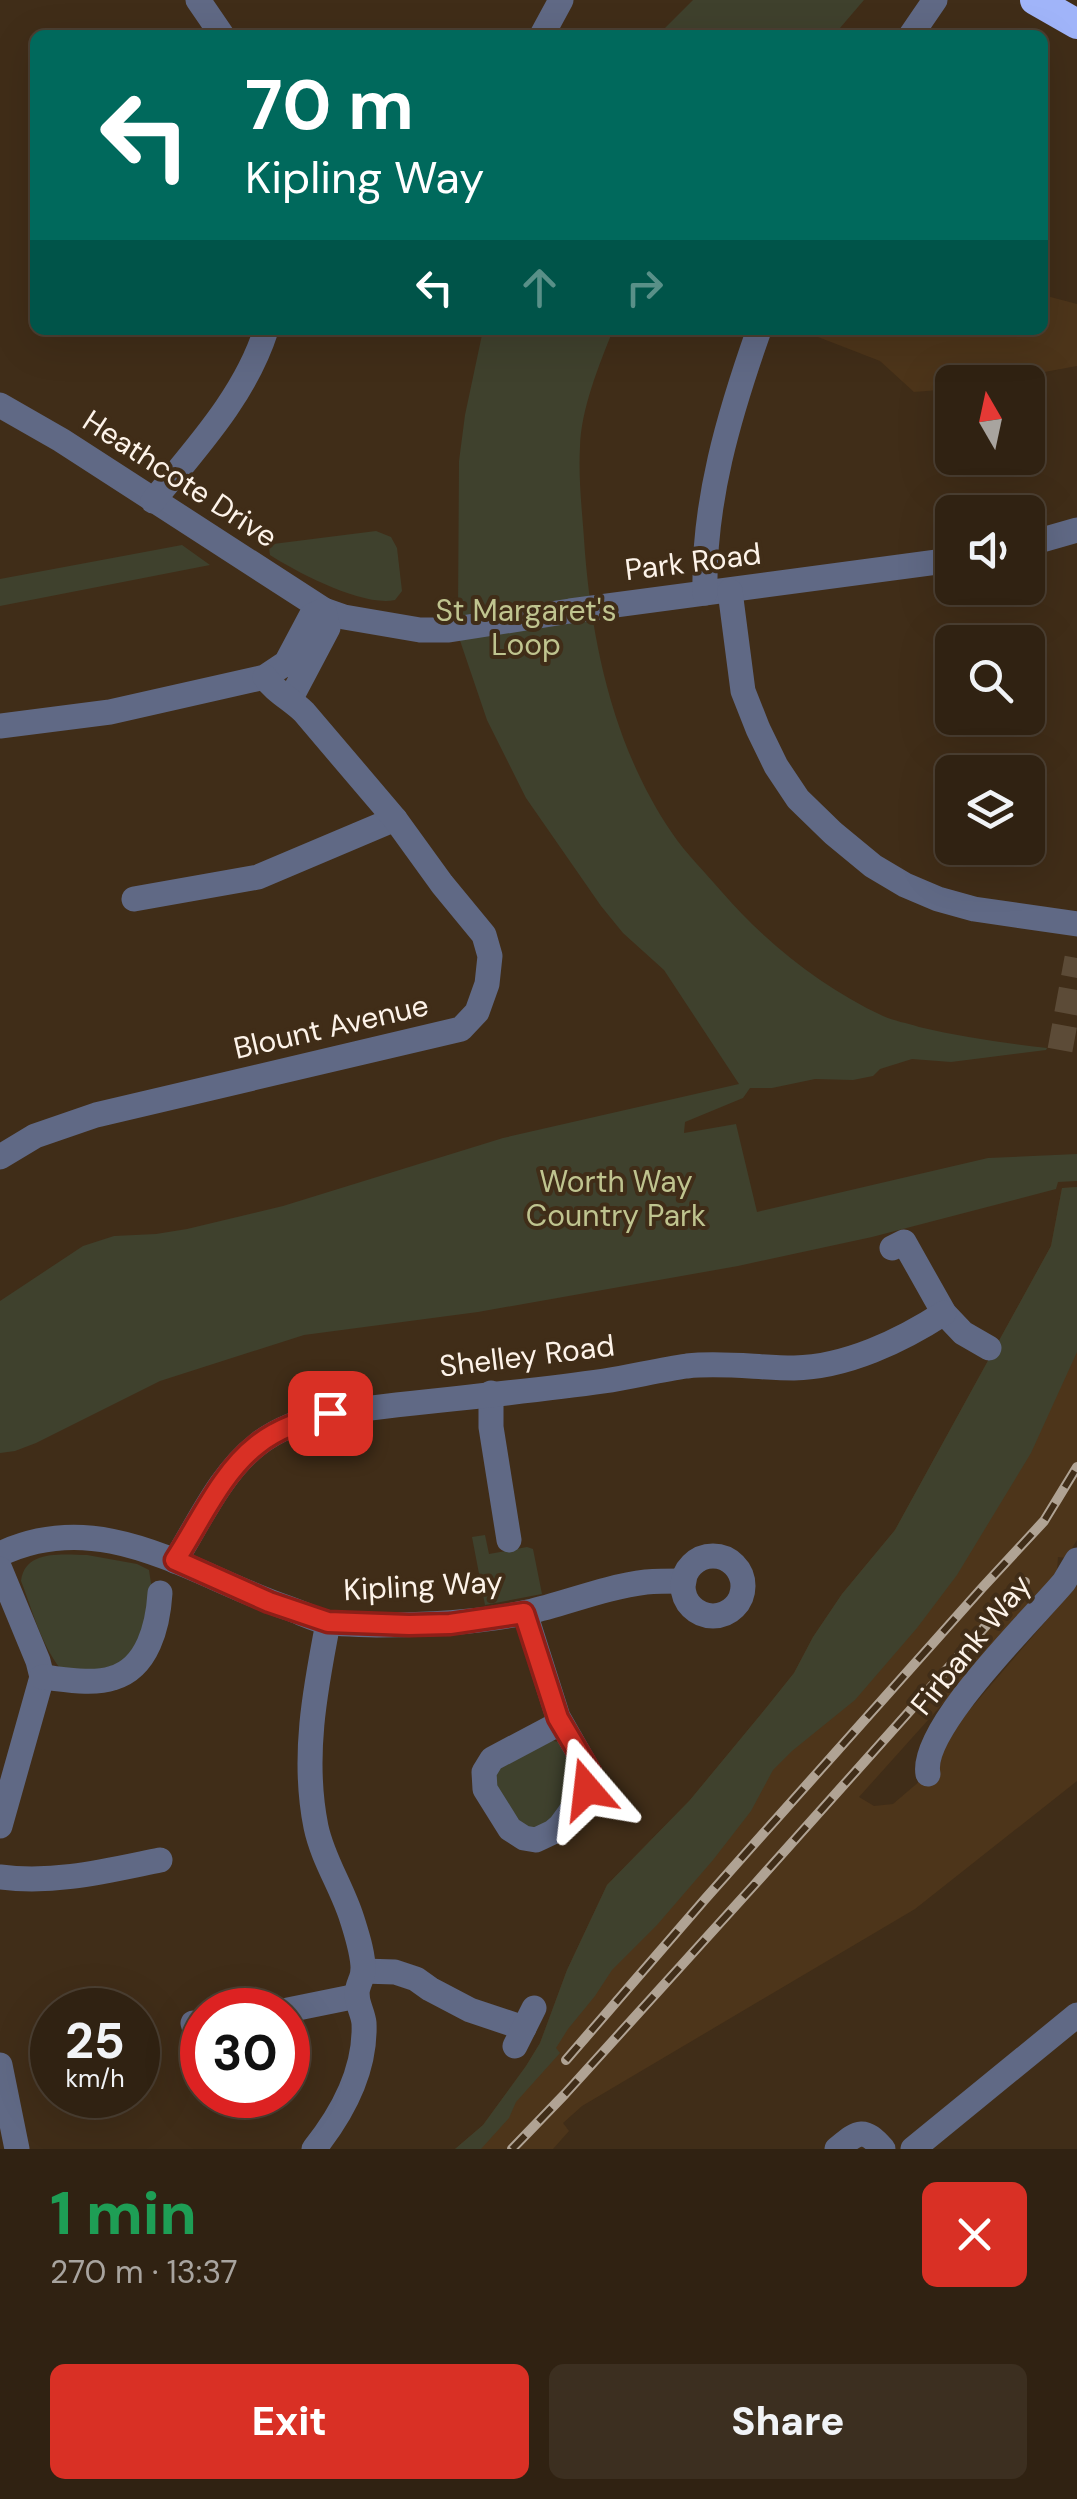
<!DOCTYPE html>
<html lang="en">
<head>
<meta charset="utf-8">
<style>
  :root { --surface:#302212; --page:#3c2f20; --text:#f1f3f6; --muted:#a8a49f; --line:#4b3f32; --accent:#d93025 }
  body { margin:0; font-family:"DM Sans",sans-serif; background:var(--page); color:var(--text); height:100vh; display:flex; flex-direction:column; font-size:38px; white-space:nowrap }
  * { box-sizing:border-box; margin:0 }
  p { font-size:32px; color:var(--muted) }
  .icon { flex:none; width:55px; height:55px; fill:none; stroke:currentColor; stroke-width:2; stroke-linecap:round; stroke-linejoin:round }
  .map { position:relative; height:2149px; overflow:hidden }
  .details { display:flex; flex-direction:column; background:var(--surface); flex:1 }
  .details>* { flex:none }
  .guide { position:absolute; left:30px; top:30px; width:1018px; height:305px; border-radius:15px; box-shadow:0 10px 40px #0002,0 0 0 2px var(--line); background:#00695c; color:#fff; overflow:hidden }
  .needle { width:65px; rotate:351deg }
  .controls { position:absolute; left:935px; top:365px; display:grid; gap:20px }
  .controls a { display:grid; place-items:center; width:110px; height:110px; border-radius:15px; background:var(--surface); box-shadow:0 10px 40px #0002,0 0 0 2px var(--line); font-size:50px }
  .speed { position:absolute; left:30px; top:1988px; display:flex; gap:20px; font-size:50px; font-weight:700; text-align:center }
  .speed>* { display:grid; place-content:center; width:130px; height:130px; border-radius:50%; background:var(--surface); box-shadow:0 10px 40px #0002,0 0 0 2px var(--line); line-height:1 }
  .speed small { font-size:25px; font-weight:400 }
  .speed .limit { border:15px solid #d22; background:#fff; color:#111 }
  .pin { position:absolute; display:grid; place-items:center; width:85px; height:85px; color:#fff; margin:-42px; border-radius:20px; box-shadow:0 5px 15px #0006 }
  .me { position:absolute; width:110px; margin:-55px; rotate:343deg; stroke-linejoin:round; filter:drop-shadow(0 0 8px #0008) }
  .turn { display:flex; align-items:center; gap:35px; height:210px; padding:0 50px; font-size:45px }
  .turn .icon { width:130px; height:130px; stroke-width:2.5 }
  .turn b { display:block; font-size:70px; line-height:85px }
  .lanes { display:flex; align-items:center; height:95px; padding:0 50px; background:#0003; justify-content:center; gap:50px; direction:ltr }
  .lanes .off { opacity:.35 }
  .round { display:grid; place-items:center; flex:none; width:105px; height:105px; border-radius:15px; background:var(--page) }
  .summary { display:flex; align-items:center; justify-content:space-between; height:170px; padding:0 50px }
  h1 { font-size:60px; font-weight:800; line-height:75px; color:#1e9e55 }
  .button { display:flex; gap:20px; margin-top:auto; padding:20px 50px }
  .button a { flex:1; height:115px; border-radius:15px; background:var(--accent); color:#fff; font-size:40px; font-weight:800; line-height:115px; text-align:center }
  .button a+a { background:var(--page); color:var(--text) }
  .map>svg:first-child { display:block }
</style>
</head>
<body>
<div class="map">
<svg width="1077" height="2149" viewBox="0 0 1077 2149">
  <rect width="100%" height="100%" fill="#402d18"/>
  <g fill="#4d351a">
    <path d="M 1043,295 L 1077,304 L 1077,366 L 990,382 L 952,382 L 952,389 L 914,392 L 880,361 L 800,330 L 1042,330 Z"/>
    <path d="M 1077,1187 L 1077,1540 L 1066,1558 L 1058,1557 L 1057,1571 L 1050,1584 L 859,1797 L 874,1806 L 893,1804 L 928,1774 L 959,1722 L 1077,1585 L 1077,1781 L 915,1909 L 582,2106 L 563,2123 L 569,2131 L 553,2149 L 455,2149 L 483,2125 L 526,2066 L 540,2043 L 567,1970 L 607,1885 L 690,1800 L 766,1708 L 794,1673 L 813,1637 L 842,1594 L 895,1530 L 1051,1246 L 1062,1188 Z"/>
  </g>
  <g fill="#3f412d">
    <path d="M 693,0 L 864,0 L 834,35 L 658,35 Z"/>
    <path d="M 483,330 L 613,330 C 599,365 581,409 580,447 C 578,482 583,518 585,553 C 593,651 616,751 672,833 C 686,854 705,872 721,891 C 766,943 821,987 883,1016 C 894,1021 907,1023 919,1027 C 962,1037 1004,1043 1047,1048 L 1046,1050 L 951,1062 L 912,1059 L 880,1069 L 873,1076 L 853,1080 L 815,1079 L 772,1088 L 750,1088 L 743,1098 L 685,1122 L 684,1133 L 736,1124 L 757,1212 L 988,1158 L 1077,1154 L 1077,1181 L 1058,1182 L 1056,1189 L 872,1237 L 738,1266 L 478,1312 L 304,1335 L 160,1381 L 36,1443 L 15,1451 L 0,1453 L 0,1301 L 83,1246 L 114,1236 L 156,1234 L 187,1229 L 283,1206 L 503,1138 L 739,1084 L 664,970 L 623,933 L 601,906 L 526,798 L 487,720 L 453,620 L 458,612 L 459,461 L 465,415 Z"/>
    <path d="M 376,531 L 391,537 L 397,548 L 402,591 L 395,600 C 363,607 298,573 270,555 L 269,548 L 273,544 Z"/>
    <path d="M 182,545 L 210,565 L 0,606 L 0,579 Z"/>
    <path d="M 1077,1187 L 1077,1352 L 1031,1453 L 957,1575 L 917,1628 L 855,1700 L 792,1751 L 773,1770 L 751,1811 L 713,1860 L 657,1925 L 612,1970 L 595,1996 L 568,2029 L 556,2048 L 560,2053 L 516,2102 L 509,2118 L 481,2149 L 455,2149 L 483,2125 L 526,2066 L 540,2043 L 567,1970 L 607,1885 L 690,1800 L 766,1708 L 794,1673 L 813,1637 L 842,1594 L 895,1530 L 1051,1246 L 1062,1188 Z"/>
    <path d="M 485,1535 L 489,1554 L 527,1547 L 533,1549 L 542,1594 L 485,1605 L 472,1537 Z"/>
    <path d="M 87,1555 L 137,1564 L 149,1570 L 152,1590 L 137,1649 L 110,1670 L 60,1668 C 41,1644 32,1609 21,1581 C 25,1549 63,1555 87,1555 Z"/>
    <path d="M 546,1739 L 562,1743 L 581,1778 L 552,1821 L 527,1830 L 493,1787 L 492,1769 Z"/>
  </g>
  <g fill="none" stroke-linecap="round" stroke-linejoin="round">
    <path stroke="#5c4b37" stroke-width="25" stroke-dasharray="25 12" stroke-linecap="butt" d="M 1060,1050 L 1077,958"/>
    <g stroke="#606985" stroke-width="25">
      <path d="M 198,0 L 222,35"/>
      <path d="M 542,35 L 561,0"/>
      <path d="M 911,35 L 935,0"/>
      <path d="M 0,405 L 61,440 L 324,610 L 344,617 L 420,630 L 449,630 L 570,611 L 952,560"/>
      <path d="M 153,501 C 196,448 245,396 266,330"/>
      <path d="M 1028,544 L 1077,530"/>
      <path d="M 730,591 L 743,691 L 758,729 L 776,766 L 798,799 L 833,833 L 873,866 L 905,885 L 938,899 L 974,909 L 1077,924"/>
      <path d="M 705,593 C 703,502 729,415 759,330"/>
      <path d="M 0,726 L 110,712 L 265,677 L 286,663 L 311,616 L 324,610 L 328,628 L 291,698"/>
      <path d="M 134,899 L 258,877 L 395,819"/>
      <path d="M 0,1157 L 35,1136 L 96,1115 L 461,1029 L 477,1012 L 487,984 L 490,956 L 484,935 L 442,884 L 395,819 L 304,712 C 292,700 274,691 265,677"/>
      <path d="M 892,1248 L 904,1242 L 944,1313 L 963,1333 L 989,1348"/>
      <path d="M 491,1393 L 491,1427 L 509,1540"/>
      <path d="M 0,1554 C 103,1505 193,1576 288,1608 C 302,1613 317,1621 331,1623 C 346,1625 362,1624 377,1625 C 427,1625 479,1623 528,1612 C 567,1603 605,1587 646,1582 C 658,1581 671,1581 684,1581"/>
      <circle cx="713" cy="1586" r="30"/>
      <path d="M 175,1561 C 199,1522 221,1473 257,1445 C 278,1428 304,1420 329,1413 C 421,1401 513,1394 604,1381 C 631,1377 659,1370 687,1366 C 723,1362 758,1368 794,1368 C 846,1367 901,1341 944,1313"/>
      <path d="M 0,1569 L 38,1661 L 42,1677 L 0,1826"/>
      <path d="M 525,1613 L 558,1717 L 590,1773 L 587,1789 L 560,1826 L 553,1832 L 536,1840 L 524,1838 L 510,1829 L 485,1789 L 484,1772 L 492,1759 L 560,1723"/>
      <path d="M 42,1677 C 63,1679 92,1685 113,1678 C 148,1668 158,1625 160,1593"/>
      <path d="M 928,1774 C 919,1729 1033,1619 1064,1582 L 1077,1560"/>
      <path d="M 0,1877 C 55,1884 106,1871 160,1860"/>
      <path d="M 363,1971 L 395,1972 L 416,1979 L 430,1989 L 470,2010 L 524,2028"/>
      <path d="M 288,2010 L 357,1996"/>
      <path d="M 193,2023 L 202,2055"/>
      <path d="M 515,2046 L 534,2008"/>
      <path d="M 0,2065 L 17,2149"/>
      <path d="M 314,2149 C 342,2114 366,2070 364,2023 C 363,2013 357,2004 357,1994 C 357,1986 362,1979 363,1972 C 364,1956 357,1935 352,1919 C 342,1887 323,1860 316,1827 C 302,1758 315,1690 328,1623"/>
      <path d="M 837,2149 C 858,2132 863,2126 883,2149"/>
      <path d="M 913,2149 L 1077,2015"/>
    </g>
    <path stroke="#a0b4f9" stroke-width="30" d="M 1035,0 L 1077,24"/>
    <defs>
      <g id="rail">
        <path d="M 566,2060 L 706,1898 L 982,1588 L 1044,1521 L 1077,1467"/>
        <path d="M 512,2149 L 565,2094 L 756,1883 L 1025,1582"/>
      </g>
    </defs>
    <use href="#rail" stroke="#b0a394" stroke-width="10"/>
    <use href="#rail" stroke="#402d18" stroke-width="6" stroke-dasharray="19" stroke-linecap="butt"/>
  </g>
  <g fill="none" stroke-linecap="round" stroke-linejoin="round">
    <defs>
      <path id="route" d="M 330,1413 C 304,1420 278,1428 257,1445 C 221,1473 200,1522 175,1560 L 269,1602 L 328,1622 L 409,1625 L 450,1624 L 524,1613 L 558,1718 L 590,1772 L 587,1789"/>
    </defs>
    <use href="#route" stroke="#8d1f18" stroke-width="25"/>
    <use href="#route" stroke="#d93025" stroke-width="18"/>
  </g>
  <g text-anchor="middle" stroke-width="8" stroke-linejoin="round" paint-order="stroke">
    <g font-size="30" fill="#fdf3e9" stroke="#402d18">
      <text transform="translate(180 479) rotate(33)" y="10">Heathcote Drive</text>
      <text transform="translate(693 562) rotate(-7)" y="10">Park Road</text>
      <text transform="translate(331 1027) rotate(-13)" y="10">Blount Avenue</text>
      <text transform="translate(527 1356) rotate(-7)" y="10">Shelley Road</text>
      <text transform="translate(423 1586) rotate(-3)" y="10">Kipling Way</text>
      <text transform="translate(971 1645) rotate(-51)" y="10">Firbank Way</text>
    </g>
    <g font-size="30" fill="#bfc48f" stroke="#402d18">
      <text x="526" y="621">St Margaret's<tspan x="526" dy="34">Loop</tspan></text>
      <text x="616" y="1192">Worth Way<tspan x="616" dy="34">Country Park</tspan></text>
    </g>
  </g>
</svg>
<div class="controls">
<a><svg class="needle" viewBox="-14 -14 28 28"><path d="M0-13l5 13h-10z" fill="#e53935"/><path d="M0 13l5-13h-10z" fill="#a8a49f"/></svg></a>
<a><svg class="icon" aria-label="sound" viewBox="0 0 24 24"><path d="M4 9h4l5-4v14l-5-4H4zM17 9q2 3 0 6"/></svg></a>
<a><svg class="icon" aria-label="search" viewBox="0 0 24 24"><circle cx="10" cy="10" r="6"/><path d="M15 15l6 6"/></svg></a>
<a><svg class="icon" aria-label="layers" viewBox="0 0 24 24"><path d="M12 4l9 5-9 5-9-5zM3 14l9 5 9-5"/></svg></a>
</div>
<div class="speed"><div>25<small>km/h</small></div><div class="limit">30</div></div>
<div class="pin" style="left:330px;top:1413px;background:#d93025"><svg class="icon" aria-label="arrive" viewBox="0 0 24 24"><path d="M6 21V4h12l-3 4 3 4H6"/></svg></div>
<svg class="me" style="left:587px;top:1789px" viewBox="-20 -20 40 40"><path d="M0-17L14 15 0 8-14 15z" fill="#d93025" stroke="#fff" stroke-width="4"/></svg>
<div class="guide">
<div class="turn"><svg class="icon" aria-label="left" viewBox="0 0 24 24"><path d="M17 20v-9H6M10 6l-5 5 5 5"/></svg><div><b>70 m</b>Kipling Way</div></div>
<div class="lanes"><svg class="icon" aria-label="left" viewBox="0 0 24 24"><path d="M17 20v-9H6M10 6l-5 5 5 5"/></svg><svg class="icon off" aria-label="ahead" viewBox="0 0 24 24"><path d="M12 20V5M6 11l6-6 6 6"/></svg><svg class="icon off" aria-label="right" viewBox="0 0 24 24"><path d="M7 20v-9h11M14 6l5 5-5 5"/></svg></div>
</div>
</div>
<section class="details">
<div class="summary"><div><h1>1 min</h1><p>270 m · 13:37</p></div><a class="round" style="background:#d93025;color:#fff"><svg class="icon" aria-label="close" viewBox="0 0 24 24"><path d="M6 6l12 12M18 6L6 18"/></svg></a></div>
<div class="button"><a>Exit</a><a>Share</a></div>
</section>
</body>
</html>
